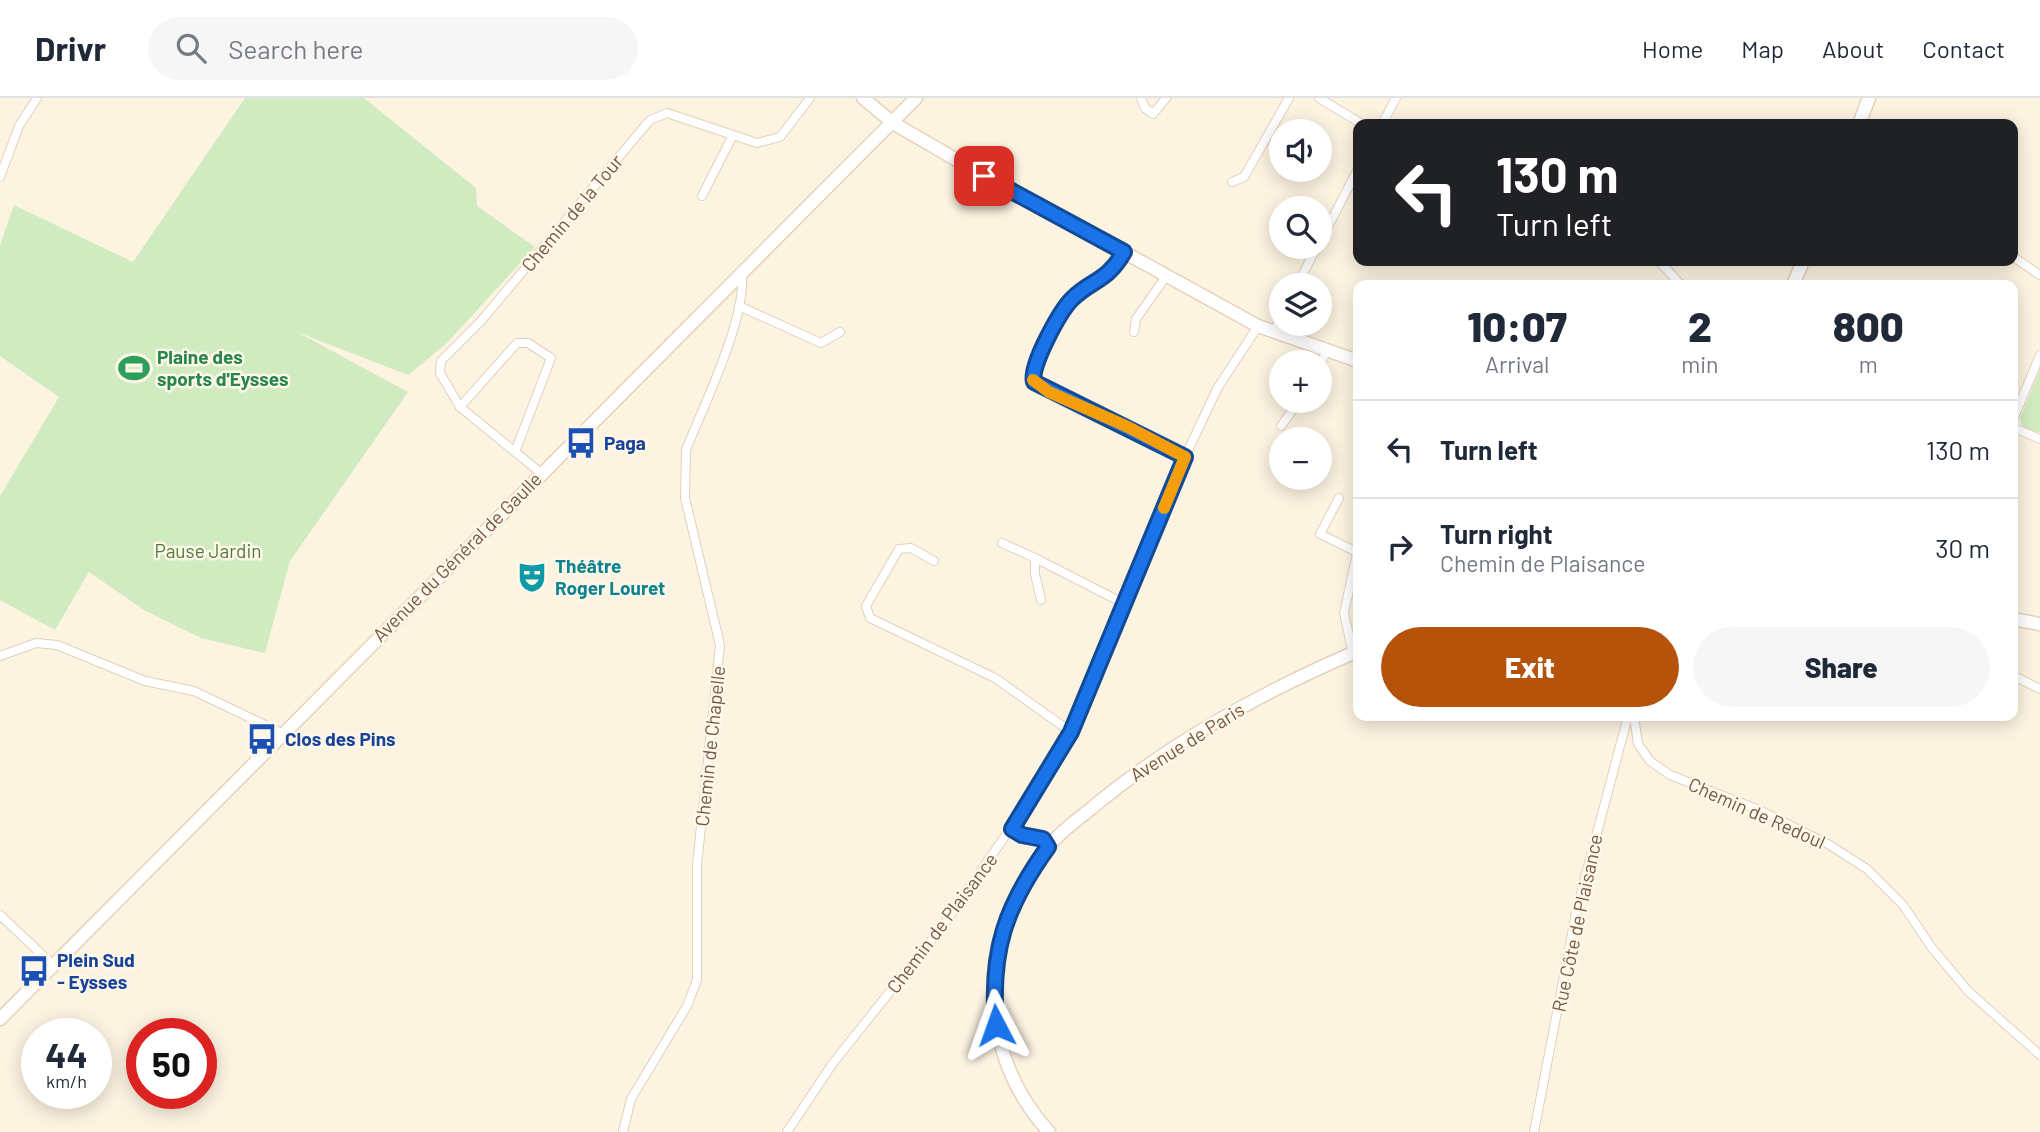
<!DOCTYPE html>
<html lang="en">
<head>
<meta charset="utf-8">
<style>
  :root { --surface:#fff; --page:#f6f6f7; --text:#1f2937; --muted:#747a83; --line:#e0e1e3; --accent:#b45309 }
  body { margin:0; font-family:Barlow,sans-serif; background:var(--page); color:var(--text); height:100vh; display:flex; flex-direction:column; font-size:26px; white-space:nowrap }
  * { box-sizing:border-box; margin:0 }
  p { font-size:23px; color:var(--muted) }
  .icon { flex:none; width:38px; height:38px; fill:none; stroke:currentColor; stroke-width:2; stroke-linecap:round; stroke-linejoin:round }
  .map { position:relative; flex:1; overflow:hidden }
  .side { position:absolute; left:1353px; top:182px; width:665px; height:441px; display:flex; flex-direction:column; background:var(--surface); border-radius:14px; box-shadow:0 4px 18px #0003 }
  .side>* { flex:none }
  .top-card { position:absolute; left:1353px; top:21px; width:665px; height:147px; border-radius:14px; box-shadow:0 4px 18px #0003; background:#202124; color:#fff; overflow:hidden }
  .controls { position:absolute; left:1269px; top:21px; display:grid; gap:14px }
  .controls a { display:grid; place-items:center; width:63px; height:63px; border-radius:50%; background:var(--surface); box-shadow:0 4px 18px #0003; font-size:35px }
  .speed { position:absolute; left:21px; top:920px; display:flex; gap:14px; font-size:35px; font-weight:700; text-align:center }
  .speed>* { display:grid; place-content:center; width:91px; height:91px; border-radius:50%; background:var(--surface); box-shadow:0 4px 18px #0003; line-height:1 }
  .speed small { font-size:18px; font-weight:400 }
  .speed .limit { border:10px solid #d22; background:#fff; color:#111 }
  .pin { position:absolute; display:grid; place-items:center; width:60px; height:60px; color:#fff; margin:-30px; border-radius:14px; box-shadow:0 4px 10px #0006 }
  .me { position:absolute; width:77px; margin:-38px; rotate:356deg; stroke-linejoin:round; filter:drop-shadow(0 0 5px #0008) }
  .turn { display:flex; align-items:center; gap:24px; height:147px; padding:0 28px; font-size:32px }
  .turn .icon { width:91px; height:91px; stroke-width:2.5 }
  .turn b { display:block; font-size:49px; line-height:60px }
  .eta { display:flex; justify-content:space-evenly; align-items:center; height:119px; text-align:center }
  .eta b { font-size:42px; font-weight:800; line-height:49px }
  .primary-button { display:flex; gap:14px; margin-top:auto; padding:14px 28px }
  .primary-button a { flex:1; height:80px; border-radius:42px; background:var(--accent); color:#fff; font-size:28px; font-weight:800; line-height:80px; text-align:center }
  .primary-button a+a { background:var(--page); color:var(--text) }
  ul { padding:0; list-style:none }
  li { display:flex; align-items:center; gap:21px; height:98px; padding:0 28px; border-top:2px solid var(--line) }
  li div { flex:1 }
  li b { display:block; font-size:26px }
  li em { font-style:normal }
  header { display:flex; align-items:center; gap:42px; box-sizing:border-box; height:98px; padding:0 35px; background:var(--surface); border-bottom:2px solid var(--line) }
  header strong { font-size:33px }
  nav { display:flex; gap:38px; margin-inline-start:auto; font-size:24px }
  .search { width:490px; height:63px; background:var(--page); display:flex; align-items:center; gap:18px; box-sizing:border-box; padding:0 24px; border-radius:38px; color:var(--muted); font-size:26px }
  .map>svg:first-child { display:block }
</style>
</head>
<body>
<header>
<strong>Drivr</strong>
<div class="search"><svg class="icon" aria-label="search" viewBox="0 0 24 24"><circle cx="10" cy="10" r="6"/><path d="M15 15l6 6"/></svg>Search here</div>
<nav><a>Home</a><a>Map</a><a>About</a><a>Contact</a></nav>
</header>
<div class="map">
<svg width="2040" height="1034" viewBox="0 0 2040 1034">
  <rect width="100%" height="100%" fill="#fdf3e1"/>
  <g fill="#d0ebbf">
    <path d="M 245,0 L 364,0 L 476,90 L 477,108 L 535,149 L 446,246 L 408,277 L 297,234 L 408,294 L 290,463 L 265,555 L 201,540 L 144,512 L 89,474 L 55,532 L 0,502 L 0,398 L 59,299 L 0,258 L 0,147 L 14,107 L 133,164 Z"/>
    <path d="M 2040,271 L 2040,334 L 2033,335 L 2023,329 L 2020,321 Z"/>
  </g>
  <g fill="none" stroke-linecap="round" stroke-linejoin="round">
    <defs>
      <g id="street">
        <path d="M 1141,0 L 1145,10 L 1153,16 L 1166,0"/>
        <path d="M 1319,0 L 1362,26"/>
        <path d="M 1382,26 L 1396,0"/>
        <path d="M 0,79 L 19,28 L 37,0"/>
        <path d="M 1232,84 L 1244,79 L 1289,0"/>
        <path d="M 702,98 L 732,39"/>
        <path d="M 1320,144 L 1358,71"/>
        <path d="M 1124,154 C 1109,179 1096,181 1076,197 C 1056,213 1038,254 1032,279 C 1038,298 1108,320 1127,328 C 1147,337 1166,349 1185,359"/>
        <path d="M 2012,158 L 2040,177"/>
        <path d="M 1659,163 L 1681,187"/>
        <path d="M 1297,187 L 1317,149"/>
        <path d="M 739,208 L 821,245 L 840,234"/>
        <path d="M 1134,234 L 1136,221 L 1167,177"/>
        <path d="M 1274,234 L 1281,219"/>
        <path d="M 1320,266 L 1327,253"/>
        <path d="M 460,309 L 517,245 L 528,245 L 551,260 L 515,354"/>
        <path d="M 2012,324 L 2040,257"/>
        <path d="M 1281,328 L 1299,303"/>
        <path d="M 2012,329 L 2040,341"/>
        <path d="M 541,375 L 460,309 L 440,275 L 441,263 L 481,223 L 650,22 L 667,15 L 757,45 L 780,39 L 810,0"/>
        <path d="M 1339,400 L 1320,436 L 1357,454"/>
        <path d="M 1002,445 L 1035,460"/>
        <path d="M 934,463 L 911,450 L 899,451 L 866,508 L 870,520 L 995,580 L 1071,634"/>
        <path d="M 1041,502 L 1035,476 L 1035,460 L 1125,506"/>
        <path d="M 1353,555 L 1344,515 L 1358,451"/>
        <path d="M 0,558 L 36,545 L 57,547 L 145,583 L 194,593 L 282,635"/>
        <path d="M 2012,577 L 2040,591"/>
        <path d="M 1634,618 L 1638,646 L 1650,663 L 1670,677 L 1759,712 L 1828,746 L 1867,771 L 1903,807 L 1932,850 L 1968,893 L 2040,957"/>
        <path d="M 1012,731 L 1022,737 L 1043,741 L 1048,749"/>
        <path d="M 0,817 L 54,868"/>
        <path d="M 623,1034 L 631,1001 L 687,908 L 697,882 L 697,767 L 720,547 L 685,400 L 686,352 C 702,311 750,214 741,173"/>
        <path d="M 787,1034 L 833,965 L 944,826 L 1044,682 L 1071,634 L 1185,359 L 1217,291 L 1258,228"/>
        <path d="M 1534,1034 L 1577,810 L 1628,618"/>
      </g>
      <g id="secondary">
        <path d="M 863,0 L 893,25 L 962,65 L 1258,228 L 1358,263"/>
        <path d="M 1859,26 L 1869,0"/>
        <path d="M 1793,187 L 1803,163"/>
        <path d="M 2012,521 L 2040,526"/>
        <path d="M 0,921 L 916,0"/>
        <path d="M 1049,1034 C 1016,998 998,954 994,906 C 989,848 1012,794 1047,750 C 1061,732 1082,719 1099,704 C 1177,641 1266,592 1358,553"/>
      </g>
    </defs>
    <use href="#street" stroke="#e2d0bd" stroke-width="10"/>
    <use href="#secondary" stroke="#e7d1bb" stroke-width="15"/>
    <use href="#street" stroke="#fff" stroke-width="8"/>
    <use href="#secondary" stroke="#fff" stroke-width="12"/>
  </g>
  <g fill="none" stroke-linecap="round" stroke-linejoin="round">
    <defs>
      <path id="route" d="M 984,78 L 1124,154 C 1106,185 1092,181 1072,201 C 1060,213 1029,269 1034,284 L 1185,359 L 1071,634 L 1012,731 L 1022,737 L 1043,741 L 1048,749 C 1005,809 990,853 996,927"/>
    </defs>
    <use href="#route" stroke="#114b97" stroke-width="18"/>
    <use href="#route" stroke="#1a73e8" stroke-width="12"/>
    <path stroke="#f59e0b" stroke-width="12" d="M 1033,282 L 1049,294 L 1128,329 L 1185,359 L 1164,410"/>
  </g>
  <defs>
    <symbol id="stadium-bare" viewBox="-9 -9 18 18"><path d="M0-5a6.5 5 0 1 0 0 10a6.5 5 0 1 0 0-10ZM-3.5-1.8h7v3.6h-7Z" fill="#2e9e5b" stroke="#fff7e8" stroke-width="2.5" paint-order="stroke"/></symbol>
    <symbol id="bus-bare" viewBox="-9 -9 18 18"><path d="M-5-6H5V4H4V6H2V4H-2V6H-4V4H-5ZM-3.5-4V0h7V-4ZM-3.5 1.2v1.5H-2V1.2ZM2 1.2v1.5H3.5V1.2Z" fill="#1a4fb4" stroke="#fff7e8" stroke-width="2.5" paint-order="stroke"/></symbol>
    <symbol id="theatre-bare" viewBox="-9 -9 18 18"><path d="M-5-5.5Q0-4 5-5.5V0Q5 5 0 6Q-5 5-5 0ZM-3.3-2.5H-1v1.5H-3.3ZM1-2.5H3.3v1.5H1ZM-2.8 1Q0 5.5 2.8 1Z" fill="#0f9aa8" stroke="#fff7e8" stroke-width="2.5" paint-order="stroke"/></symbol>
  </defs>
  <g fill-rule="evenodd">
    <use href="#stadium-bare" x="112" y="248" width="44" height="44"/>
    <use href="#bus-bare" x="559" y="323" width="44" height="44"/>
    <use href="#theatre-bare" x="510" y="457" width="44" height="44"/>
    <use href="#bus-bare" x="240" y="619" width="44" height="44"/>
    <use href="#bus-bare" x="12" y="851" width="44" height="44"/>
  </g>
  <g text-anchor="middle" stroke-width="5" stroke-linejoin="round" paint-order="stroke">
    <g font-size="19" fill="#755947" stroke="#fff7e8">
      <text transform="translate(572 115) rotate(-50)" y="7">Chemin de la Tour</text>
      <text transform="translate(457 459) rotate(-45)" y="7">Avenue du Général de Gaulle</text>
      <text transform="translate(1187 644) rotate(-32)" y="7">Avenue de Paris</text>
      <text transform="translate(710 648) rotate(-84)" y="7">Chemin de Chapelle</text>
      <text transform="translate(1757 715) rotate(24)" y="7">Chemin de Redoul</text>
      <text transform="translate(942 825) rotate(-53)" y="7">Chemin de Plaisance</text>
      <text transform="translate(1577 825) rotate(-78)" y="7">Rue Côte de Plaisance</text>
    </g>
    <g font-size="19" font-weight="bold" fill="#27864d" stroke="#fff7e8" text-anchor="start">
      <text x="157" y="266">Plaine des<tspan x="157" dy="22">sports d'Eysses</tspan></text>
    </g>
    <g font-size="19" font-weight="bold" fill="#164399" stroke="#fff7e8" text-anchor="start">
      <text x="604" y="352">Paga</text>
      <text x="285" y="648">Clos des Pins</text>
      <text x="57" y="869">Plein Sud<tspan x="57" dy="22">- Eysses</tspan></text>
    </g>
    <g font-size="19" fill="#4e7c3f" stroke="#fff7e8">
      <text x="208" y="460">Pause Jardin</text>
    </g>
    <g font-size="19" font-weight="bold" fill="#0d838f" stroke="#fff7e8" text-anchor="start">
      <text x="555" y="475">Théâtre<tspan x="555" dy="22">Roger Louret</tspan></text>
    </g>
  </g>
</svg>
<div class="controls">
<a><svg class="icon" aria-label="sound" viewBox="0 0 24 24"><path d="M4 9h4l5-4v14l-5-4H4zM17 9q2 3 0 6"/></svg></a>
<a><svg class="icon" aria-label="search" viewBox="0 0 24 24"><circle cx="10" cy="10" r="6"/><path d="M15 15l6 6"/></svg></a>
<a><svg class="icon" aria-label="layers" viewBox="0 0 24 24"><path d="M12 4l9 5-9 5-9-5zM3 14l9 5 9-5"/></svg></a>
<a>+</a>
<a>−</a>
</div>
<div class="speed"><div>44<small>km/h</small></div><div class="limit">50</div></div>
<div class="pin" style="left:984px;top:78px;background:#d93025"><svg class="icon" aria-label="arrive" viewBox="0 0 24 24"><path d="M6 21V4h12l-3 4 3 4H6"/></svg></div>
<svg class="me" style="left:996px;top:927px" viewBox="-20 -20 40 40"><path d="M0-17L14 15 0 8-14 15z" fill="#1a73e8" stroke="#fff" stroke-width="4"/></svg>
<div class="top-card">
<div class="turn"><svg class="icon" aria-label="left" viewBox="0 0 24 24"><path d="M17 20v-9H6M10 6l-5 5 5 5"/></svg><div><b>130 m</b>Turn left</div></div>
</div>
<section class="side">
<div class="eta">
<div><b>10:07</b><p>Arrival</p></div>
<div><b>2</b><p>min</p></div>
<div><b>800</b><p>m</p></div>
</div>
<ul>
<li><svg class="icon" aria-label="left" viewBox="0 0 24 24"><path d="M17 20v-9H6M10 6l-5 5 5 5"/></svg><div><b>Turn left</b></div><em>130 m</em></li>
<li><svg class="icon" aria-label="right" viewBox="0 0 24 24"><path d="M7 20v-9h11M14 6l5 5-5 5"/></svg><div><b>Turn right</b><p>Chemin de Plaisance</p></div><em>30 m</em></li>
</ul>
<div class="primary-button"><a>Exit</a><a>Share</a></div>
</section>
</div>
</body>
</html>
